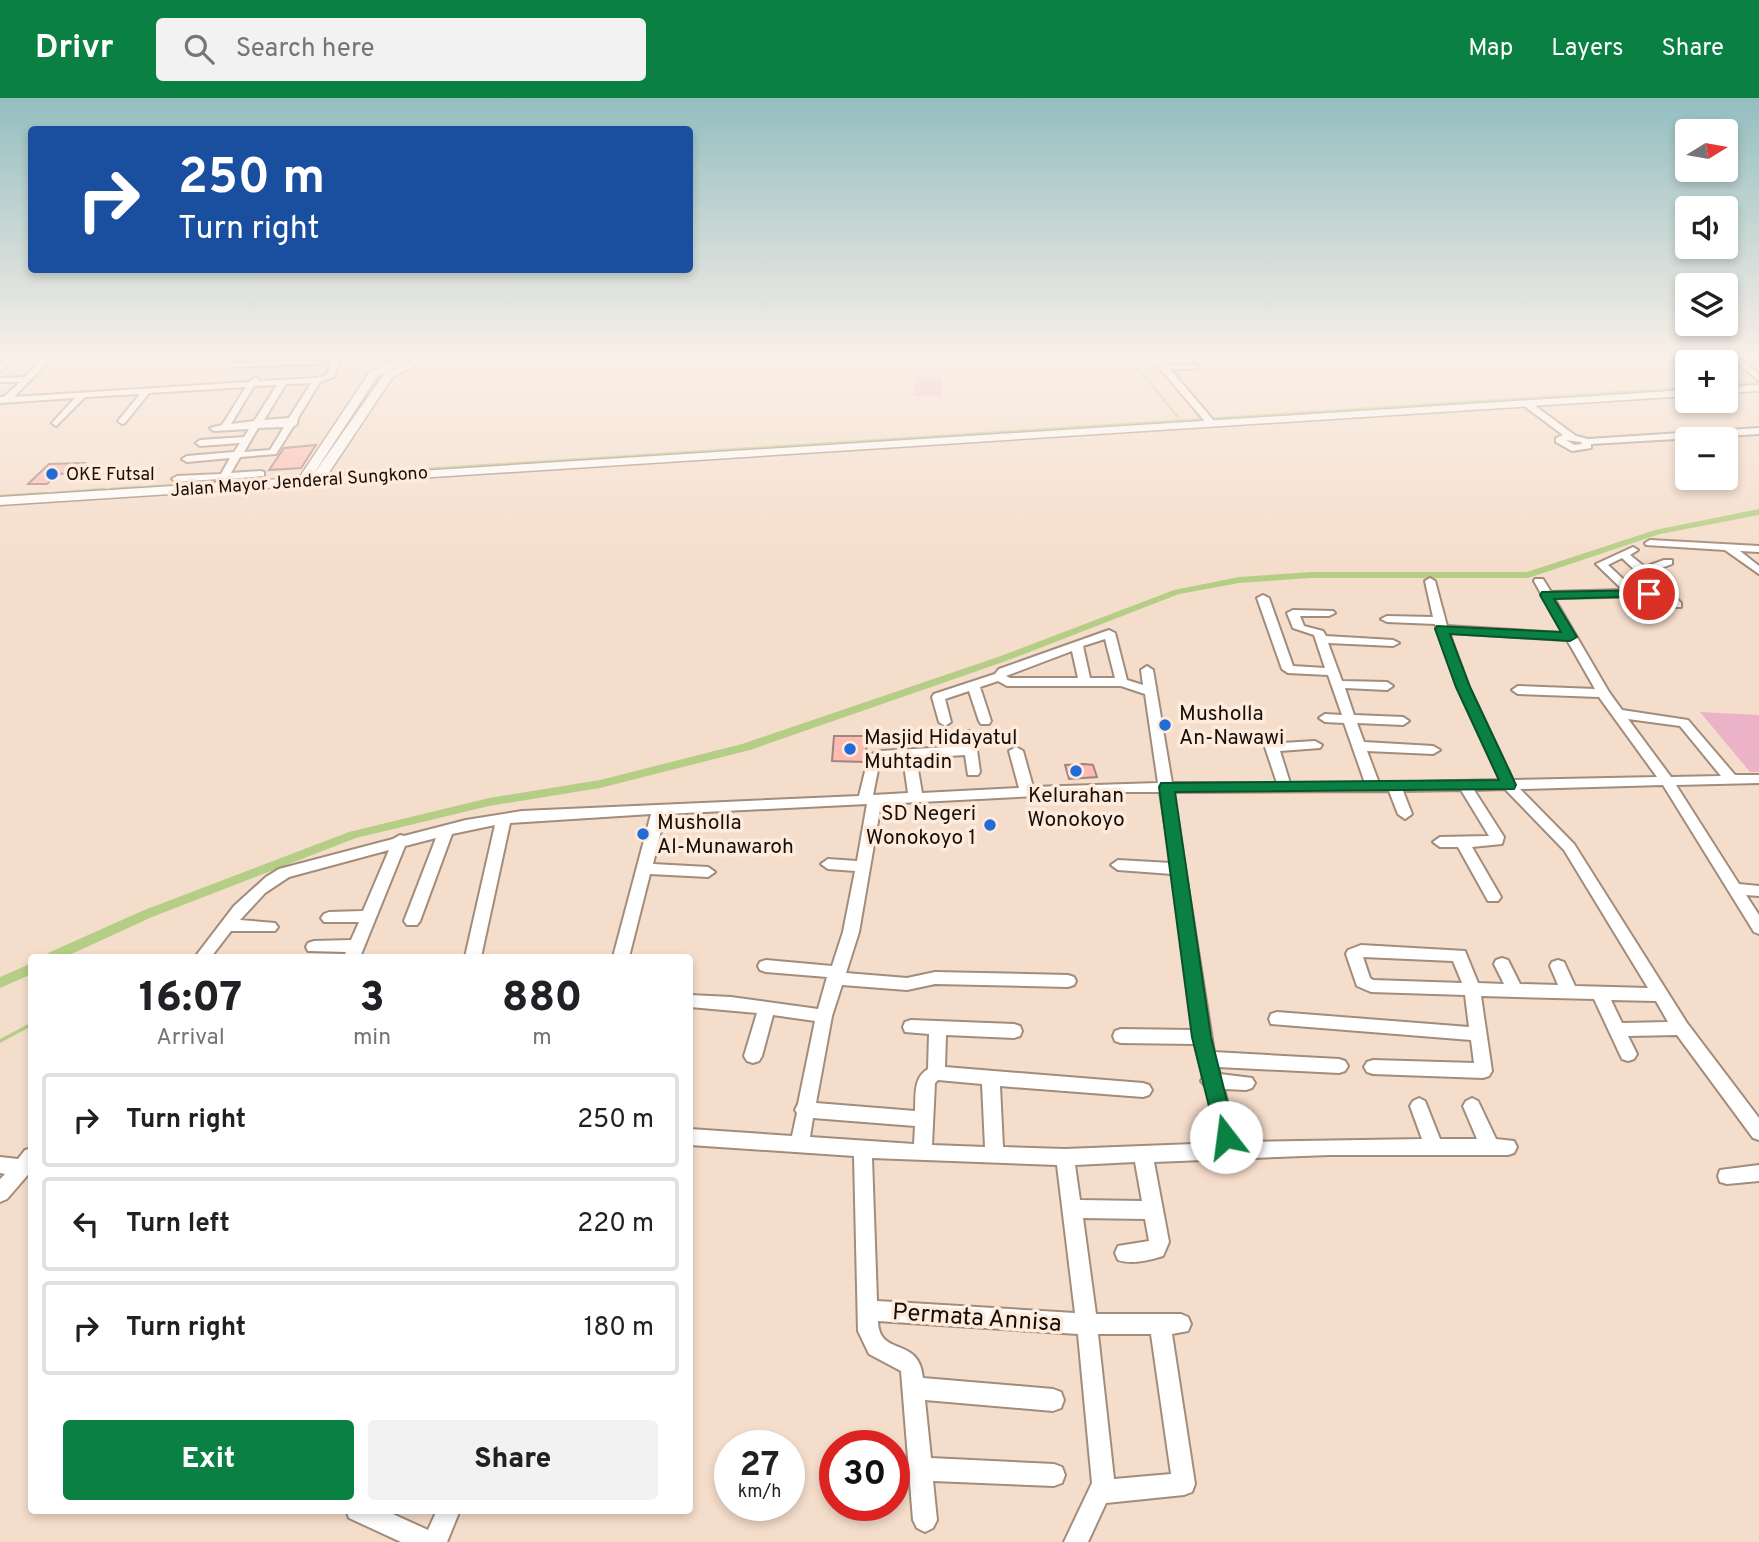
<!DOCTYPE html>
<html lang="en">
<head>
<meta charset="utf-8">
<style>
  :root { --surface:#fff; --page:#f2f2f2; --text:#202124; --muted:#757577; --line:#e0e0e0; --accent:#0b8043 }
  body { margin:0; font-family:Overpass,sans-serif; background:var(--page); color:var(--text); height:100vh; display:flex; flex-direction:column; font-size:26px; white-space:nowrap }
  * { box-sizing:border-box; margin:0 }
  p { font-size:23px; color:var(--muted) }
  .icon { flex:none; width:38px; height:38px; fill:none; stroke:currentColor; stroke-width:2; stroke-linecap:round; stroke-linejoin:round }
  .map { position:relative; flex:1; overflow:hidden }
  .sheet { position:absolute; left:28px; top:856px; width:665px; height:560px; display:flex; flex-direction:column; background:var(--surface); border-radius:7px; box-shadow:0 4px 10px #0003 }
  .sheet>* { flex:none }
  .hud { position:absolute; left:28px; top:28px; width:665px; height:147px; border-radius:7px; box-shadow:0 4px 10px #0003; background:#1a4fa0; color:#fff; overflow:hidden }
  .needle { width:46px; rotate:79deg }
  .controls { position:absolute; left:1675px; top:21px; display:grid; gap:14px }
  .controls a { display:grid; place-items:center; width:63px; height:63px; border-radius:7px; background:var(--surface); box-shadow:0 4px 10px #0003; font-size:35px }
  .speed { position:absolute; left:714px; top:1332px; display:flex; gap:14px; font-size:35px; font-weight:700; text-align:center }
  .speed>* { display:grid; place-content:center; width:91px; height:91px; border-radius:50%; background:var(--surface); box-shadow:0 4px 10px #0003; line-height:1 }
  .speed small { font-size:18px; font-weight:400 }
  .speed .limit { border:10px solid #d22; background:#fff; color:#111 }
  .pin { position:absolute; display:grid; place-items:center; width:60px; height:60px; color:#fff; margin:-30px; border:4px solid #fff; border-radius:50%; box-shadow:0 2px 7px #0007 }
  .me { position:absolute; width:77px; margin:-38px; rotate:345deg; stroke-linejoin:round; filter:drop-shadow(0 0 5px #0008) }
  .turn { display:flex; align-items:center; gap:24px; height:147px; padding:0 35px; font-size:32px }
  .turn .icon { width:91px; height:91px; stroke-width:2.5 }
  .turn b { display:block; font-size:49px; line-height:60px }
  .eta { display:flex; justify-content:space-evenly; align-items:center; height:119px; text-align:center }
  .eta b { font-size:42px; font-weight:800; line-height:49px }
  .cta { display:flex; gap:14px; margin-top:auto; padding:14px 35px }
  .cta a { flex:1; height:80px; border-radius:7px; background:var(--accent); color:#fff; font-size:28px; font-weight:800; line-height:80px; text-align:center }
  .cta a+a { background:var(--page); color:var(--text) }
  ul { padding:0; list-style:none }
  li { display:flex; align-items:center; gap:21px; height:94px; margin:0 14px 10px; padding:0 21px; border:4px solid var(--line); border-radius:7px }
  li div { flex:1 }
  li b { display:block; font-size:26px }
  li em { font-style:normal }
  header { display:flex; align-items:center; gap:42px; box-sizing:border-box; height:98px; padding:0 35px; background:var(--accent); color:#fff }
  header strong { font-size:33px }
  nav { display:flex; gap:38px; margin-inline-start:auto; font-size:24px }
  .search { width:490px; height:63px; background:var(--page); display:flex; align-items:center; gap:18px; box-sizing:border-box; padding:0 24px; border-radius:7px; color:var(--muted); font-size:26px }
  .map>svg:first-child { display:block }
</style>
</head>
<body>
<header>
<strong>Drivr</strong>
<div class="search"><svg class="icon" aria-label="search" viewBox="0 0 24 24"><circle cx="10" cy="10" r="6"/><path d="M15 15l6 6"/></svg>Search here</div>
<nav><a>Map</a><a>Layers</a><a>Share</a></nav>
</header>
<div class="map">
<svg width="1759" height="1444" viewBox="0 0 1759 1444">
  <rect width="100%" height="100%" fill="#f5ddcb"/>
  <g fill="#ecb3c8">
    <path d="M 916,278 L 943,279 L 941,299 L 913,298 Z"/>
    <path d="M 1700,614 L 1759,617 L 1759,674 L 1750,674 Z"/>
  </g>
  <g fill="none" stroke-linecap="round" stroke-linejoin="round">
    <g stroke="#b5ce85" stroke-width="2.5">
      <path d="M 1130,261 L 1178,319"/>
      <path d="M 1726,287 L 1759,285"/>
      <path d="M 332,377 L 1687,290"/>
      <path d="M 225,384 L 260,381"/>
      <path d="M 147,389 L 217,384"/>
      <path d="M 111,391 L 140,389"/>
      <path d="M 55,395 L 104,391"/>
      <path d="M 0,398 L 46,395"/>
    </g>
    <path stroke="#b5ce85" stroke-width="3.5" d="M 0,943 L 32,926"/>
    <g fill="#b5ce85" fill-rule="evenodd">
      <path d="M 1759,411 L 1759,417 L 1660,436 L 1528,480 L 1311,480 L 1239,485 L 1179,496 L 1006,563 L 750,652 L 600,690 L 489,708 L 356,740 L 152,819 L 65,859 L 46,859 L 48,855 L 142,813 L 349,734 L 489,700 L 600,682 L 742,646 L 998,559 L 1174,492 L 1239,479 L 1311,474 L 1527,474 L 1655,432 Z"/>
      <path d="M 32,865 L 32,876 L 0,890 L 0,879 Z"/>
    </g>
  </g>
  <g fill="#febbb2" stroke="#a18480" stroke-width="2">
    <path d="M 316,347 L 301,370 L 269,372 L 284,350 Z"/>
    <path d="M 84,365 L 73,375 L 57,376 L 47,386 L 28,386 L 49,366 Z"/>
    <path d="M 834,638 L 868,638 L 865,664 L 832,663 Z"/>
    <path d="M 1084,666 L 1093,667 L 1097,679 L 1069,681 L 1065,667 Z"/>
  </g>
  <g fill="none" stroke-linecap="round" stroke-linejoin="round">
    <defs>
      <g id="minor">
        <path d="M 5,261 L 14,261 L 0,273 L 0,266 Z"/>
        <path d="M 42,261 L 51,261 L 14,299 L 249,284 L 255,279 L 259,281 L 258,283 L 317,280 L 327,277 L 331,265 L 236,269 L 232,267 L 236,265 L 340,262 L 334,279 L 320,284 L 298,320 L 297,326 L 293,329 L 276,356 L 240,359 L 231,375 L 261,373 L 264,374 L 264,378 L 228,381 L 222,390 L 219,391 L 214,388 L 218,381 L 177,384 L 172,381 L 177,378 L 221,376 L 230,360 L 187,364 L 182,361 L 187,358 L 234,354 L 240,345 L 200,348 L 196,345 L 200,342 L 244,339 L 249,331 L 214,333 L 210,330 L 222,327 L 246,289 L 149,295 L 125,325 L 122,326 L 118,323 L 140,296 L 85,299 L 56,328 L 52,325 L 75,300 L 0,305 L 0,299 L 4,299 L 20,284 L 0,284 L 0,280 L 25,279 ZM 311,285 L 289,320 L 264,322 L 286,286 ZM 277,287 L 254,323 L 231,326 L 254,288 ZM 284,329 L 270,352 L 244,354 L 258,330 Z"/>
        <path d="M 1152,261 L 1161,261 L 1165,267 L 1197,267 L 1198,269 L 1194,271 L 1170,271 L 1214,323 L 1214,327 L 1208,327 Z"/>
        <path d="M 1733,261 L 1742,261 L 1759,277 L 1759,283 Z"/>
        <path d="M 1524,304 L 1530,304 L 1576,338 L 1588,341 L 1759,330 L 1759,336 L 1591,346 L 1591,350 L 1572,353 L 1556,344 L 1556,340 L 1563,337 L 1524,308 ZM 1566,342 L 1581,344 L 1582,346 L 1574,347 Z"/>
        <path d="M 1650,442 L 1759,448 L 1759,454 L 1740,453 L 1759,468 L 1759,476 L 1725,452 L 1646,447 L 1645,445 Z"/>
        <path d="M 1633,449 L 1638,452 L 1630,457 L 1645,469 L 1664,462 L 1672,462 L 1672,466 L 1651,474 L 1681,505 L 1681,509 L 1673,509 L 1662,498 L 1554,500 L 1609,594 L 1622,612 L 1688,622 L 1735,677 L 1759,677 L 1759,685 L 1676,687 L 1739,786 L 1759,788 L 1759,798 L 1746,797 L 1759,817 L 1759,836 L 1754,834 L 1663,687 L 1520,691 L 1574,746 L 1687,925 L 1759,1020 L 1759,1042 L 1753,1040 L 1677,937 L 1628,938 L 1637,956 L 1634,961 L 1628,963 L 1622,961 L 1594,901 L 1481,898 L 1492,973 L 1489,978 L 1483,980 L 1373,976 L 1367,974 L 1364,969 L 1367,964 L 1373,962 L 1474,965 L 1471,942 L 1271,926 L 1269,921 L 1271,916 L 1277,914 L 1469,929 L 1465,897 L 1371,894 L 1357,888 L 1346,856 L 1348,852 L 1361,847 L 1465,853 L 1478,885 L 1504,886 L 1494,866 L 1496,862 L 1502,860 L 1508,862 L 1520,886 L 1558,887 L 1550,868 L 1552,864 L 1558,862 L 1564,864 L 1575,888 L 1648,890 L 1564,752 L 1505,691 L 1474,692 L 1504,739 L 1502,746 L 1472,749 L 1501,799 L 1498,803 L 1488,803 L 1458,749 L 1440,749 L 1433,744 L 1440,739 L 1489,738 L 1461,692 L 1403,693 L 1412,716 L 1405,721 L 1398,716 L 1389,693 L 1173,694 L 1214,954 L 1339,961 L 1345,963 L 1348,968 L 1345,973 L 1339,975 L 1218,969 L 1220,976 L 1252,980 L 1255,985 L 1252,990 L 1246,992 L 1224,991 L 1238,1044 L 1422,1041 L 1410,1008 L 1413,1003 L 1419,1000 L 1425,1003 L 1440,1041 L 1477,1041 L 1463,1008 L 1466,1003 L 1472,1000 L 1478,1003 L 1496,1041 L 1514,1043 L 1517,1049 L 1514,1055 L 1508,1057 L 1329,1057 L 1154,1064 L 1169,1144 L 1163,1158 C 1150,1162 1131,1167 1118,1162 L 1115,1155 L 1118,1148 L 1149,1143 L 1145,1121 L 1083,1120 L 1096,1216 L 1181,1216 L 1188,1219 L 1191,1226 L 1188,1233 L 1172,1236 L 1195,1386 L 1192,1394 L 1184,1397 L 1106,1405 L 1088,1444 L 1064,1444 L 1092,1385 L 1078,1236 L 878,1223 C 879,1260 919,1237 923,1280 L 1053,1291 L 1061,1294 L 1064,1302 L 1061,1310 L 1053,1313 L 925,1302 L 931,1360 L 1054,1366 L 1062,1369 L 1065,1377 L 1062,1385 L 1054,1388 L 933,1383 L 937,1422 L 933,1430 L 925,1434 L 917,1430 L 913,1422 L 901,1273 L 869,1256 L 858,1233 L 854,1058 L 690,1047 L 690,1031 L 792,1038 L 797,1015 L 795,1012 L 798,1006 L 815,923 L 773,917 L 762,958 L 759,963 L 753,965 L 747,963 L 744,958 L 757,915 L 690,909 L 690,897 L 731,899 L 818,911 L 827,879 L 766,874 L 760,872 L 758,868 L 760,864 L 766,862 L 832,868 L 843,834 L 855,773 L 828,771 L 821,766 L 828,761 L 857,763 L 867,706 L 665,716 L 653,766 L 708,769 L 715,774 L 708,779 L 650,776 L 629,859 L 613,859 L 651,716 L 510,725 L 481,859 L 465,859 L 495,727 L 452,736 L 420,823 L 417,827 L 407,827 L 404,823 L 436,740 L 405,748 L 360,859 L 344,859 L 346,854 L 308,853 L 306,849 L 308,845 L 314,843 L 351,842 L 359,824 L 324,824 L 321,820 L 324,816 L 329,814 L 363,813 L 389,752 L 289,779 L 265,795 L 240,822 L 275,825 L 278,829 L 275,833 L 231,833 L 211,859 L 195,859 L 234,808 L 266,779 L 279,771 L 393,741 L 400,737 L 404,738 L 466,722 L 522,713 L 859,698 L 869,657 L 881,653 L 964,648 L 963,637 L 969,633 L 975,637 L 980,674 L 978,677 L 968,677 L 965,657 L 916,660 L 922,695 L 1019,690 L 1009,653 L 1016,649 L 1023,653 L 1033,689 L 1158,685 L 1145,596 L 1121,588 L 1007,588 L 998,583 L 980,589 L 991,623 L 989,626 L 981,626 L 979,623 L 969,593 L 945,601 L 951,624 L 945,628 L 939,624 L 932,599 L 934,596 L 995,576 L 999,571 L 1109,532 L 1115,535 L 1127,582 L 1143,587 L 1141,572 L 1147,568 L 1153,572 L 1172,685 L 1277,685 L 1265,649 L 1267,646 L 1315,643 L 1322,647 L 1320,650 L 1280,653 L 1290,685 L 1365,685 L 1344,625 L 1325,624 L 1319,620 L 1325,616 L 1342,617 L 1328,577 L 1288,575 L 1282,571 L 1257,500 L 1263,497 L 1269,500 L 1293,568 L 1325,570 L 1314,537 L 1293,530 L 1287,515 L 1293,512 L 1333,513 L 1335,515 L 1329,518 L 1300,518 L 1304,528 L 1323,533 L 1326,538 L 1393,542 L 1399,545 L 1393,548 L 1328,545 L 1342,583 L 1387,584 L 1393,588 L 1387,592 L 1345,590 L 1354,617 L 1403,619 L 1409,623 L 1403,627 L 1357,625 L 1364,644 L 1433,648 L 1440,652 L 1433,656 L 1367,653 L 1379,685 L 1500,682 L 1457,589 L 1435,526 L 1387,524 L 1381,521 L 1387,518 L 1433,519 L 1425,483 L 1430,480 L 1435,483 L 1447,528 L 1563,535 L 1534,483 L 1535,481 L 1543,481 L 1551,494 L 1623,492 L 1596,466 ZM 1622,460 L 1656,492 L 1635,492 L 1608,467 ZM 1449,535 L 1567,542 L 1595,591 L 1518,588 L 1512,592 L 1518,596 L 1599,599 L 1657,679 L 1513,682 L 1469,589 ZM 1105,541 L 1115,580 L 1090,580 L 1083,548 ZM 1072,553 L 1078,580 L 1010,580 L 1006,578 ZM 1628,621 L 1680,628 L 1721,678 L 1671,679 ZM 903,660 L 908,695 L 873,697 L 880,662 ZM 1115,694 L 1160,694 L 1171,765 L 1118,762 L 1111,767 L 1118,772 L 1172,776 L 1193,932 L 1121,931 L 1115,933 L 1113,938 L 1115,943 L 1121,945 L 1195,946 L 1203,979 L 1201,983 L 1206,989 L 1220,1045 L 1065,1051 L 1003,1049 L 1000,988 L 1143,999 L 1149,997 L 1152,992 L 1149,987 L 1143,985 L 945,969 L 946,937 L 1014,940 L 1020,938 L 1022,933 L 1020,928 L 1014,926 L 911,922 L 905,924 L 903,929 L 905,934 L 929,936 L 928,971 C 913,980 916,997 915,1013 L 816,1005 L 832,918 L 842,887 L 907,892 L 935,886 L 1068,889 L 1074,887 L 1076,883 L 1074,879 L 1068,877 L 935,874 L 907,880 L 846,875 L 859,834 L 881,706 ZM 1363,859 L 1453,863 L 1462,885 L 1373,882 L 1370,880 ZM 1611,902 L 1656,903 L 1668,924 L 1622,925 ZM 938,982 L 982,986 L 985,1049 L 932,1047 L 935,985 ZM 813,1020 L 915,1028 L 914,1046 L 810,1039 ZM 872,1060 L 1057,1067 L 1075,1215 L 877,1203 ZM 1135,1064 L 1142,1103 L 1080,1102 L 1075,1067 ZM 1098,1236 L 1151,1236 L 1171,1376 L 1114,1381 Z"/>
        <path d="M 32,1050 L 32,1072 L 7,1101 L 0,1104 L 0,1081 L 5,1076 L 0,1075 L 0,1059 L 18,1061 L 25,1052 Z"/>
        <path d="M 1759,1067 L 1759,1083 L 1727,1086 L 1720,1084 L 1718,1078 L 1720,1072 Z"/>
        <path d="M 346,1412 L 384,1412 L 428,1432 L 437,1412 L 460,1412 L 447,1444 L 401,1444 L 349,1420 Z"/>
      </g>
      <g id="major">
        <path d="M 397,261 L 410,261 L 377,279 L 311,380 L 384,276 L 413,261 L 426,261 L 392,280 L 326,379 L 1687,292 L 1687,298 L 0,407 L 0,399 L 299,380 L 369,275 Z"/>
        <path d="M 1759,287 L 1759,293 L 1726,295 L 1726,289 Z"/>
      </g>
    </defs>
    <use href="#minor" stroke="#a28c7b" stroke-width="4"/>
    <use href="#major" stroke="#a28c7b" stroke-width="3"/>
    <use href="#minor" fill="#fff" fill-rule="evenodd"/>
    <use href="#major" fill="#fff" fill-rule="evenodd"/>
  </g>
  <linearGradient id="sky" x2="0" y2="1"><stop stop-color="#93bec0"/><stop offset="0.56" stop-color="#faf0e8"/><stop offset="1" stop-color="#faf0e8" stop-opacity="0"/></linearGradient>
  <rect width="1759" height="464" fill="url(#sky)"/>
  <path fill="#0b8043" stroke="#07532c" stroke-width="2" d="M 1649,492 L 1655,496 L 1653,498 L 1554,501 L 1577,539 L 1570,543 L 1450,536 L 1470,589 L 1516,687 L 1514,691 L 1175,694 L 1211,939 L 1236,1039 L 1233,1045 L 1226,1048 L 1218,1045 L 1192,939 L 1159,689 L 1161,685 L 1499,682 L 1456,589 L 1435,531 L 1437,528 L 1561,534 L 1540,497 L 1542,494 Z"/>
  <g fill="#216cd7" stroke="#ffebdc" stroke-width="2.5">
    <circle cx="52" cy="376" r="7"/>
    <circle cx="1165" cy="627" r="7"/>
    <circle cx="850" cy="651" r="7"/>
    <circle cx="1076" cy="673" r="7"/>
    <circle cx="990" cy="727" r="7"/>
    <circle cx="643" cy="736" r="7"/>
  </g>
  <g text-anchor="middle" stroke-width="7" stroke-linejoin="round" paint-order="stroke">
    <g font-size="18" fill="#170f09" stroke="#ffebdc" text-anchor="start">
      <text x="66" y="382">OKE Futsal</text>
    </g>
    <g font-size="18" fill="#170f09" stroke="#ffebdc">
      <text transform="translate(299 383) rotate(-4)" y="6">Jalan Mayor Jenderal Sungkono</text>
    </g>
    <g font-size="21" fill="#170f09" stroke="#ffebdc" text-anchor="start">
      <text x="1179" y="622">Musholla<tspan x="1179" dy="24">An-Nawawi</tspan></text>
      <text x="864" y="646">Masjid Hidayatul<tspan x="864" dy="24">Muhtadin</tspan></text>
      <text x="1076" y="704" text-anchor="middle">Kelurahan<tspan x="1076" dy="24">Wonokoyo</tspan></text>
      <text x="976" y="722" text-anchor="end">SD Negeri<tspan x="976" dy="24">Wonokoyo 1</tspan></text>
      <text x="657" y="731">Musholla<tspan x="657" dy="24">Al-Munawaroh</tspan></text>
    </g>
    <g font-size="24" fill="#170f09" stroke="#ffebdc">
      <text transform="translate(977 1219) rotate(4)" y="8">Permata Annisa</text>
    </g>
  </g>
</svg>
<div class="controls">
<a><svg class="needle" viewBox="-14 -14 28 28"><path d="M0-13l5 13h-10z" fill="#e53935"/><path d="M0 13l5-13h-10z" fill="#757577"/></svg></a>
<a><svg class="icon" aria-label="sound" viewBox="0 0 24 24"><path d="M4 9h4l5-4v14l-5-4H4zM17 9q2 3 0 6"/></svg></a>
<a><svg class="icon" aria-label="layers" viewBox="0 0 24 24"><path d="M12 4l9 5-9 5-9-5zM3 14l9 5 9-5"/></svg></a>
<a>+</a>
<a>−</a>
</div>
<div class="speed"><div>27<small>km/h</small></div><div class="limit">30</div></div>
<div class="pin" style="left:1649px;top:496px;background:#d93025"><svg class="icon" aria-label="arrive" viewBox="0 0 24 24"><path d="M6 21V4h12l-3 4 3 4H6"/></svg></div>
<svg class="me" style="left:1226px;top:1039px" viewBox="-20 -20 40 40"><circle r="19" fill="#fff"/><path d="M0-13L10 11 0 6-10 11z" fill="#0b8043"/></svg>
<div class="hud">
<div class="turn"><svg class="icon" aria-label="right" viewBox="0 0 24 24"><path d="M7 20v-9h11M14 6l5 5-5 5"/></svg><div><b>250 m</b>Turn right</div></div>
</div>
<section class="sheet">
<div class="eta">
<div><b>16:07</b><p>Arrival</p></div>
<div><b>3</b><p>min</p></div>
<div><b>880</b><p>m</p></div>
</div>
<ul>
<li><svg class="icon" aria-label="right" viewBox="0 0 24 24"><path d="M7 20v-9h11M14 6l5 5-5 5"/></svg><div><b>Turn right</b></div><em>250 m</em></li>
<li><svg class="icon" aria-label="left" viewBox="0 0 24 24"><path d="M17 20v-9H6M10 6l-5 5 5 5"/></svg><div><b>Turn left</b></div><em>220 m</em></li>
<li><svg class="icon" aria-label="right" viewBox="0 0 24 24"><path d="M7 20v-9h11M14 6l5 5-5 5"/></svg><div><b>Turn right</b></div><em>180 m</em></li>
</ul>
<div class="cta"><a>Exit</a><a>Share</a></div>
</section>
</div>
</body>
</html>
